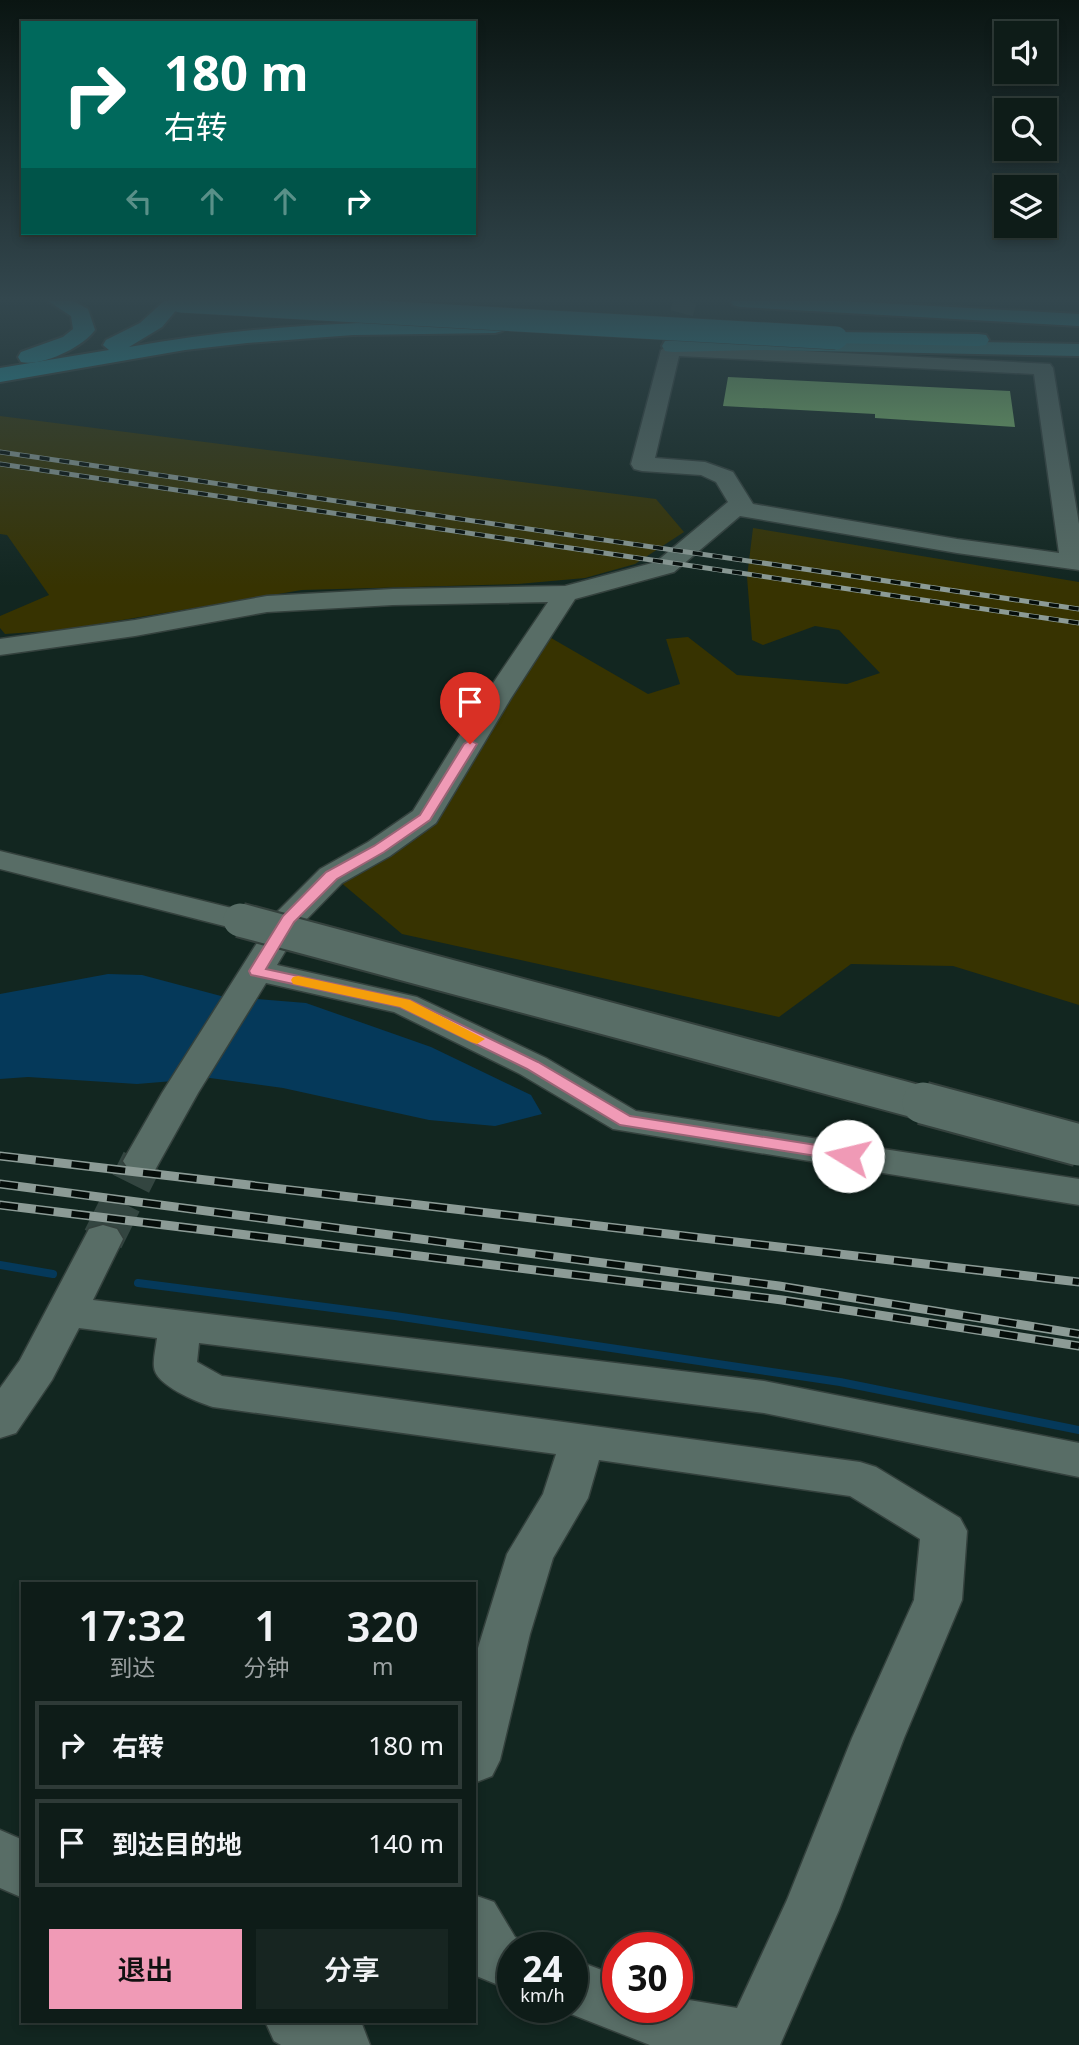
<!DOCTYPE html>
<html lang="zh">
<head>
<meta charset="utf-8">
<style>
  :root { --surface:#0e1c18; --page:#172521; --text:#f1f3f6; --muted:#9ba1a2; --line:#2e3a37; --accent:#f09ab6 }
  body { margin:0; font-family:"Noto Sans","Noto Sans SC",sans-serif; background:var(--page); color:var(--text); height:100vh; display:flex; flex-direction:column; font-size:26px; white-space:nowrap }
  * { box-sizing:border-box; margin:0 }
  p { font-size:23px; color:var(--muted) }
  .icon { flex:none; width:38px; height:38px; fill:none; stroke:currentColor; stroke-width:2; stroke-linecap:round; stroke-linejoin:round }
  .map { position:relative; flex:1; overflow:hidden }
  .sheet { position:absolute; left:21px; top:1582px; width:455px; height:441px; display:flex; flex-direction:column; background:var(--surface); border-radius:0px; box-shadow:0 4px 10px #0003,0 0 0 2px var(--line) }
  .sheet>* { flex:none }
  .guide { position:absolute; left:21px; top:21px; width:455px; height:214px; border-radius:0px; box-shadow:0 4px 10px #0003,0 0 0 2px var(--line); background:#00695c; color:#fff; overflow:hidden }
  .fabs { position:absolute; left:994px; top:21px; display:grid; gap:14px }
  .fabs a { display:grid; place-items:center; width:63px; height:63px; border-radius:0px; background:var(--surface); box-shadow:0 4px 10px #0003,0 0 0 2px var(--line); font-size:35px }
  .speed { position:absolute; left:497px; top:1932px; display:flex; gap:14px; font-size:35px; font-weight:700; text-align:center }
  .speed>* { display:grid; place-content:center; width:91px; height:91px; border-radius:50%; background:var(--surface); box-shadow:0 4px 10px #0003,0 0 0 2px var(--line); line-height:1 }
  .speed small { font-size:18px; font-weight:400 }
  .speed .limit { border:10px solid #d22; background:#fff; color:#111 }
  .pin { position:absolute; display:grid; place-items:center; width:60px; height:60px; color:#fff; margin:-72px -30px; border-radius:50% 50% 50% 0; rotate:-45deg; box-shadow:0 0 7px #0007 }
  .pin .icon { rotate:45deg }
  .me { position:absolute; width:77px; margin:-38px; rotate:279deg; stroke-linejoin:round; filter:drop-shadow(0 0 5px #0008) }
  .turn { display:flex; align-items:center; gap:24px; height:147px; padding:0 28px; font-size:32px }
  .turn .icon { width:91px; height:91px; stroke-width:2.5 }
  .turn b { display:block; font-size:49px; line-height:60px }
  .lanes { display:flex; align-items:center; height:66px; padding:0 28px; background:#0003; justify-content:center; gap:35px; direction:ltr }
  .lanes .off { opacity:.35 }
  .eta { display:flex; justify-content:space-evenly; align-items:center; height:119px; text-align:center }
  .eta b { font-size:42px; font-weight:600; line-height:49px }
  .button { display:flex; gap:14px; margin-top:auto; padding:14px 28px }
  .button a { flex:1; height:80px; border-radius:0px; background:var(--accent); color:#111; font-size:28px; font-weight:600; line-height:80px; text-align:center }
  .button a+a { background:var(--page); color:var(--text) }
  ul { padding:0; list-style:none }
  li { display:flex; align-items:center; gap:21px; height:88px; margin:0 14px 10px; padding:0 14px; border:4px solid var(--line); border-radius:0px }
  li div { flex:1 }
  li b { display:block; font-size:26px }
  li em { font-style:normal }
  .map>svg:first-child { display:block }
</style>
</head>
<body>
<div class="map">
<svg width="1079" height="2045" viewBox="0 0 1079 2045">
  <rect width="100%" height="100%" fill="#122620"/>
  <g fill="#373301">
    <path d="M 0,416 L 656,499 L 684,532 L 635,564 L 585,578 L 518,584 L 302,590 L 62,630 L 5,634 L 0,628 L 0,616 L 49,595 L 7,535 L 0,534 Z"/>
    <path d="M 753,528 L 1079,582 L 1079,1005 L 953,966 L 851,964 L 779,1017 L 402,934 L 339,881 L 435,820 L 546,635 L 648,694 L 680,684 L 666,639 L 688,637 L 737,675 L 847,684 L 880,673 L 839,630 L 815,626 L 763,645 L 752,640 L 747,577 Z"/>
  </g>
  <path fill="#05395a" d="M 108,974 L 142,975 L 221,996 L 306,1003 L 431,1047 L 531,1095 L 542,1114 L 495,1126 L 429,1120 L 283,1088 L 210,1078 L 137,1084 L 28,1077 L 0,1079 L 0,994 Z"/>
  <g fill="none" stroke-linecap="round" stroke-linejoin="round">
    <g stroke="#05395a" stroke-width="8">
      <path d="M 0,1265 L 53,1274"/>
      <path d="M 138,1283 L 395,1316 L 840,1382 L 1079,1430"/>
    </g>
  </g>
  <path fill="#83c170" d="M 728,377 L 1010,391 L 1015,427 L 875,418 L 875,414 L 723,406 Z"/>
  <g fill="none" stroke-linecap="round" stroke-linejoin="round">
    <path stroke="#334540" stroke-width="41" stroke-dasharray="41 21" stroke-linecap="butt" d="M 103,1239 L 142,1161"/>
    <path stroke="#334540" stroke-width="23" stroke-dasharray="23 11" stroke-linecap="butt" d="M 673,346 L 685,301"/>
    <defs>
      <g id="minor">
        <path d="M 671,344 L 1050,364 L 1053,368 L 1079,524 L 1079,570 L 957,553 L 740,516 L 674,572 L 575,599 L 511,698 L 436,823 L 390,856 L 342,883 L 301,925 L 277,965 L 417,997 L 546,1058 L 636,1111 L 1079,1179 L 1079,1205 L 613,1129 L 520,1074 L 394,1012 L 266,983 L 198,1093 L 155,1170 L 142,1174 L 129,1170 L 123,1161 L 162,1093 L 276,913 L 320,869 L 368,842 L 413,811 L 483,698 L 548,602 L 393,605 L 267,612 L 135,636 L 0,655 L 0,639 L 135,620 L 267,596 L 393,589 L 565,586 L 656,562 L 728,502 L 716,482 L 701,475 L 642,471 L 634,469 L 631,464 L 661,350 ZM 679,356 L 1034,374 L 1059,553 L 957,539 L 753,504 L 733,472 L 705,462 L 655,458 Z"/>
        <path d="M 0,851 L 252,913 L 256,920 L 252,927 L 240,930 L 0,869 Z"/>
        <path d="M 103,1225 L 117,1229 L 123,1239 L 93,1300 L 764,1381 L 1079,1443 L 1079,1477 L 764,1413 L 199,1343 L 197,1362 L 222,1376 L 860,1462 L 876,1467 L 960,1518 L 967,1531 L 962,1600 L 904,1738 L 839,1910 L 780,2045 L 650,2045 L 553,2007 L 572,2007 L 572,1959 L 618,1976 L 618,2007 L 677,2007 L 677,1998 L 737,2008 L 787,1900 L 852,1738 L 914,1600 L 920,1539 L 850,1496 L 599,1460 L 588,1498 L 553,1558 L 530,1634 L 500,1760 L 492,1776 L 474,1783 L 474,1661 L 507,1554 L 543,1494 L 556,1454 L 213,1407 C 197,1402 155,1385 154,1367 C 153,1358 156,1347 157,1338 L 79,1328 L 52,1380 L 16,1433 L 0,1438 L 0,1388 L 20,1360 L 89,1229 Z"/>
        <path d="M 0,1830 L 23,1840 L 23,1898 L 0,1888 Z"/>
        <path d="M 474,1895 L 494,1902 L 515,1937 L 533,1945 L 534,1948 L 513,1948 L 513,1991 L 474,1975 Z"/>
        <path d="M 265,2021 L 355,2021 L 362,2024 L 370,2045 L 281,2045 L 274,2041 Z"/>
      </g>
      <path id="major" d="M 756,338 L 1079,344 L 1079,356 L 756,350 L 673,352 L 665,351 L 662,346 L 665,341 L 673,340 Z"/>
      <g id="highway">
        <path d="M 48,301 L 73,301 L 88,309 L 95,330 C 83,347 42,367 21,362 L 18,357 L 21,352 L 63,337 L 73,329 L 71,316 Z"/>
        <path d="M 164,301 L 184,301 L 162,327 L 129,347 C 250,325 372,320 495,321 L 502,323 L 506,327 L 502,331 L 495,333 L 353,335 L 247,343 L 185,350 L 0,382 L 0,368 L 109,350 L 103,345 L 106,340 L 140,323 Z"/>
        <path d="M 730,301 L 843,301 L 1079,314 L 1079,326 L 740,307 L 733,305 Z"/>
        <path d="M 836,332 L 978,334 L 986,335 L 989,340 L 986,345 L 978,346 L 828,343 L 825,338 L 828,333 Z"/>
      </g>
    </defs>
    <use href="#minor" stroke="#34413d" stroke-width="3"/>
    <use href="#major" stroke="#34413d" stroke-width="4"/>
    <use href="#highway" stroke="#34413d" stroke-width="4"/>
    <use href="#minor" fill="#586d66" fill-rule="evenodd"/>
    <use href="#major" fill="#368c92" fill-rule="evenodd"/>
    <use href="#highway" fill="#20a0b0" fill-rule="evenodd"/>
    <defs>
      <g id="rail-far1">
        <path d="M 0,452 L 1079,609"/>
        <path d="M 0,464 L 1079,623"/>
      </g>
      <g id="rail">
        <path d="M 0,1156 L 1079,1282"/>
        <path d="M 0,1184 L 779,1286 L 1079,1334"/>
        <path d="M 0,1205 L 782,1300 L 1079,1346"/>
      </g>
    </defs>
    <use href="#rail-far1" stroke="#8c9b96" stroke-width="5"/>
    <use href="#rail" stroke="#8c9b96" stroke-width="9"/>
    <use href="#rail-far1" stroke="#050d0a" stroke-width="3.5" stroke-dasharray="10" stroke-linecap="butt"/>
    <use href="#rail" stroke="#050d0a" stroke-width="6" stroke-dasharray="18" stroke-linecap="butt"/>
    <defs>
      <path id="minor-bridge-far1" d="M 240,920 L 930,1105"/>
      <path id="minor-bridge" d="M 923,1103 L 1079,1145"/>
      <path id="highway-bridge" d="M 181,301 L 836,338"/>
    </defs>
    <use href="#minor-bridge-far1" stroke="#34413d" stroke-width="37" stroke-linecap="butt"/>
    <use href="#minor-bridge" stroke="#34413d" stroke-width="45" stroke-linecap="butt"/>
    <use href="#highway-bridge" stroke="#34413d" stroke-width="24" stroke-linecap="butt"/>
    <use href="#minor-bridge-far1" stroke="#586d66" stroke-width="33"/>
    <use href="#minor-bridge" stroke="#586d66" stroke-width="41"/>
    <use href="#highway-bridge" stroke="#20a0b0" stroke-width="23"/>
  </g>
  <linearGradient id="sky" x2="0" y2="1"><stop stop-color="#0a1512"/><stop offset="0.51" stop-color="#33474e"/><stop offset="1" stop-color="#33474e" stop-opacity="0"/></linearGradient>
  <rect width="1079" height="587" fill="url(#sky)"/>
  <path fill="#f09ab6" stroke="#9c6476" stroke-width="2" d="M 470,740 L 477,744 L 430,820 L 384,852 L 337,879 L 294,922 L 266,969 L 410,1000 L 538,1062 L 630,1116 L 848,1150 L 856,1156 L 854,1160 L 848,1161 L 620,1125 L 527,1069 L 400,1007 L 251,975 L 249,971 L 283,916 L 326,872 L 374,846 L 420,815 L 464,744 Z"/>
  <path fill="#f59e0b" d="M 298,976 L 410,1000 L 485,1039 L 477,1044 L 471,1042 L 400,1007 L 293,984 L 291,980 L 293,977 Z"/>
</svg>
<div class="fabs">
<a><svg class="icon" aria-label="sound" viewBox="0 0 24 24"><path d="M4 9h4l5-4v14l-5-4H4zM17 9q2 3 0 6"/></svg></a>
<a><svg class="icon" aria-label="search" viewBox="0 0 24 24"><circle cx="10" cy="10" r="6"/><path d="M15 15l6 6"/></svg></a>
<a><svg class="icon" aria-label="layers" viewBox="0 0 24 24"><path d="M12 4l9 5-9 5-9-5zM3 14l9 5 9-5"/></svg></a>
</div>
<div class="speed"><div>24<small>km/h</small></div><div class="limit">30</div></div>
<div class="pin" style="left:470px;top:744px;background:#d93025"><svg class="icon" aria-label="arrive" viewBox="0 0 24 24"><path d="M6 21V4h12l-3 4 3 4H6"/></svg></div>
<svg class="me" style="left:848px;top:1156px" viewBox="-20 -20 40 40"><circle r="19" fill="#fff"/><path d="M0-13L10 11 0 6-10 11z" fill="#f09ab6"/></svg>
<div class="guide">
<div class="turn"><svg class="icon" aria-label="right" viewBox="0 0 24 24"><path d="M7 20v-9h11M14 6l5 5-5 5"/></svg><div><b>180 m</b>右转</div></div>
<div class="lanes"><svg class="icon off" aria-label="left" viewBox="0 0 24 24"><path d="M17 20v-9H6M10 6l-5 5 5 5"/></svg><svg class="icon off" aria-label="ahead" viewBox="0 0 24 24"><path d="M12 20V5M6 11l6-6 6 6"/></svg><svg class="icon off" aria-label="ahead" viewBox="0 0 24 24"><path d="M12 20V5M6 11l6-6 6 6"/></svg><svg class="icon" aria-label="right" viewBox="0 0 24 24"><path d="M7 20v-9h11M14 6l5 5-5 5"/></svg></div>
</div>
<section class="sheet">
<div class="eta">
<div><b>17:32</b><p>到达</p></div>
<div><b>1</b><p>分钟</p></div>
<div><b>320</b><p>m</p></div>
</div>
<ul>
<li><svg class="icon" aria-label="right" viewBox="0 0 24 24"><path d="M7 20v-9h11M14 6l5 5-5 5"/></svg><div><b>右转</b></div><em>180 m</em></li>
<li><svg class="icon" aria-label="arrive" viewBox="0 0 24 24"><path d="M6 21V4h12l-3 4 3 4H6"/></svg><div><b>到达目的地</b></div><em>140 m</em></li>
</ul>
<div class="button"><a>退出</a><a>分享</a></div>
</section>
</div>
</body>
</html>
